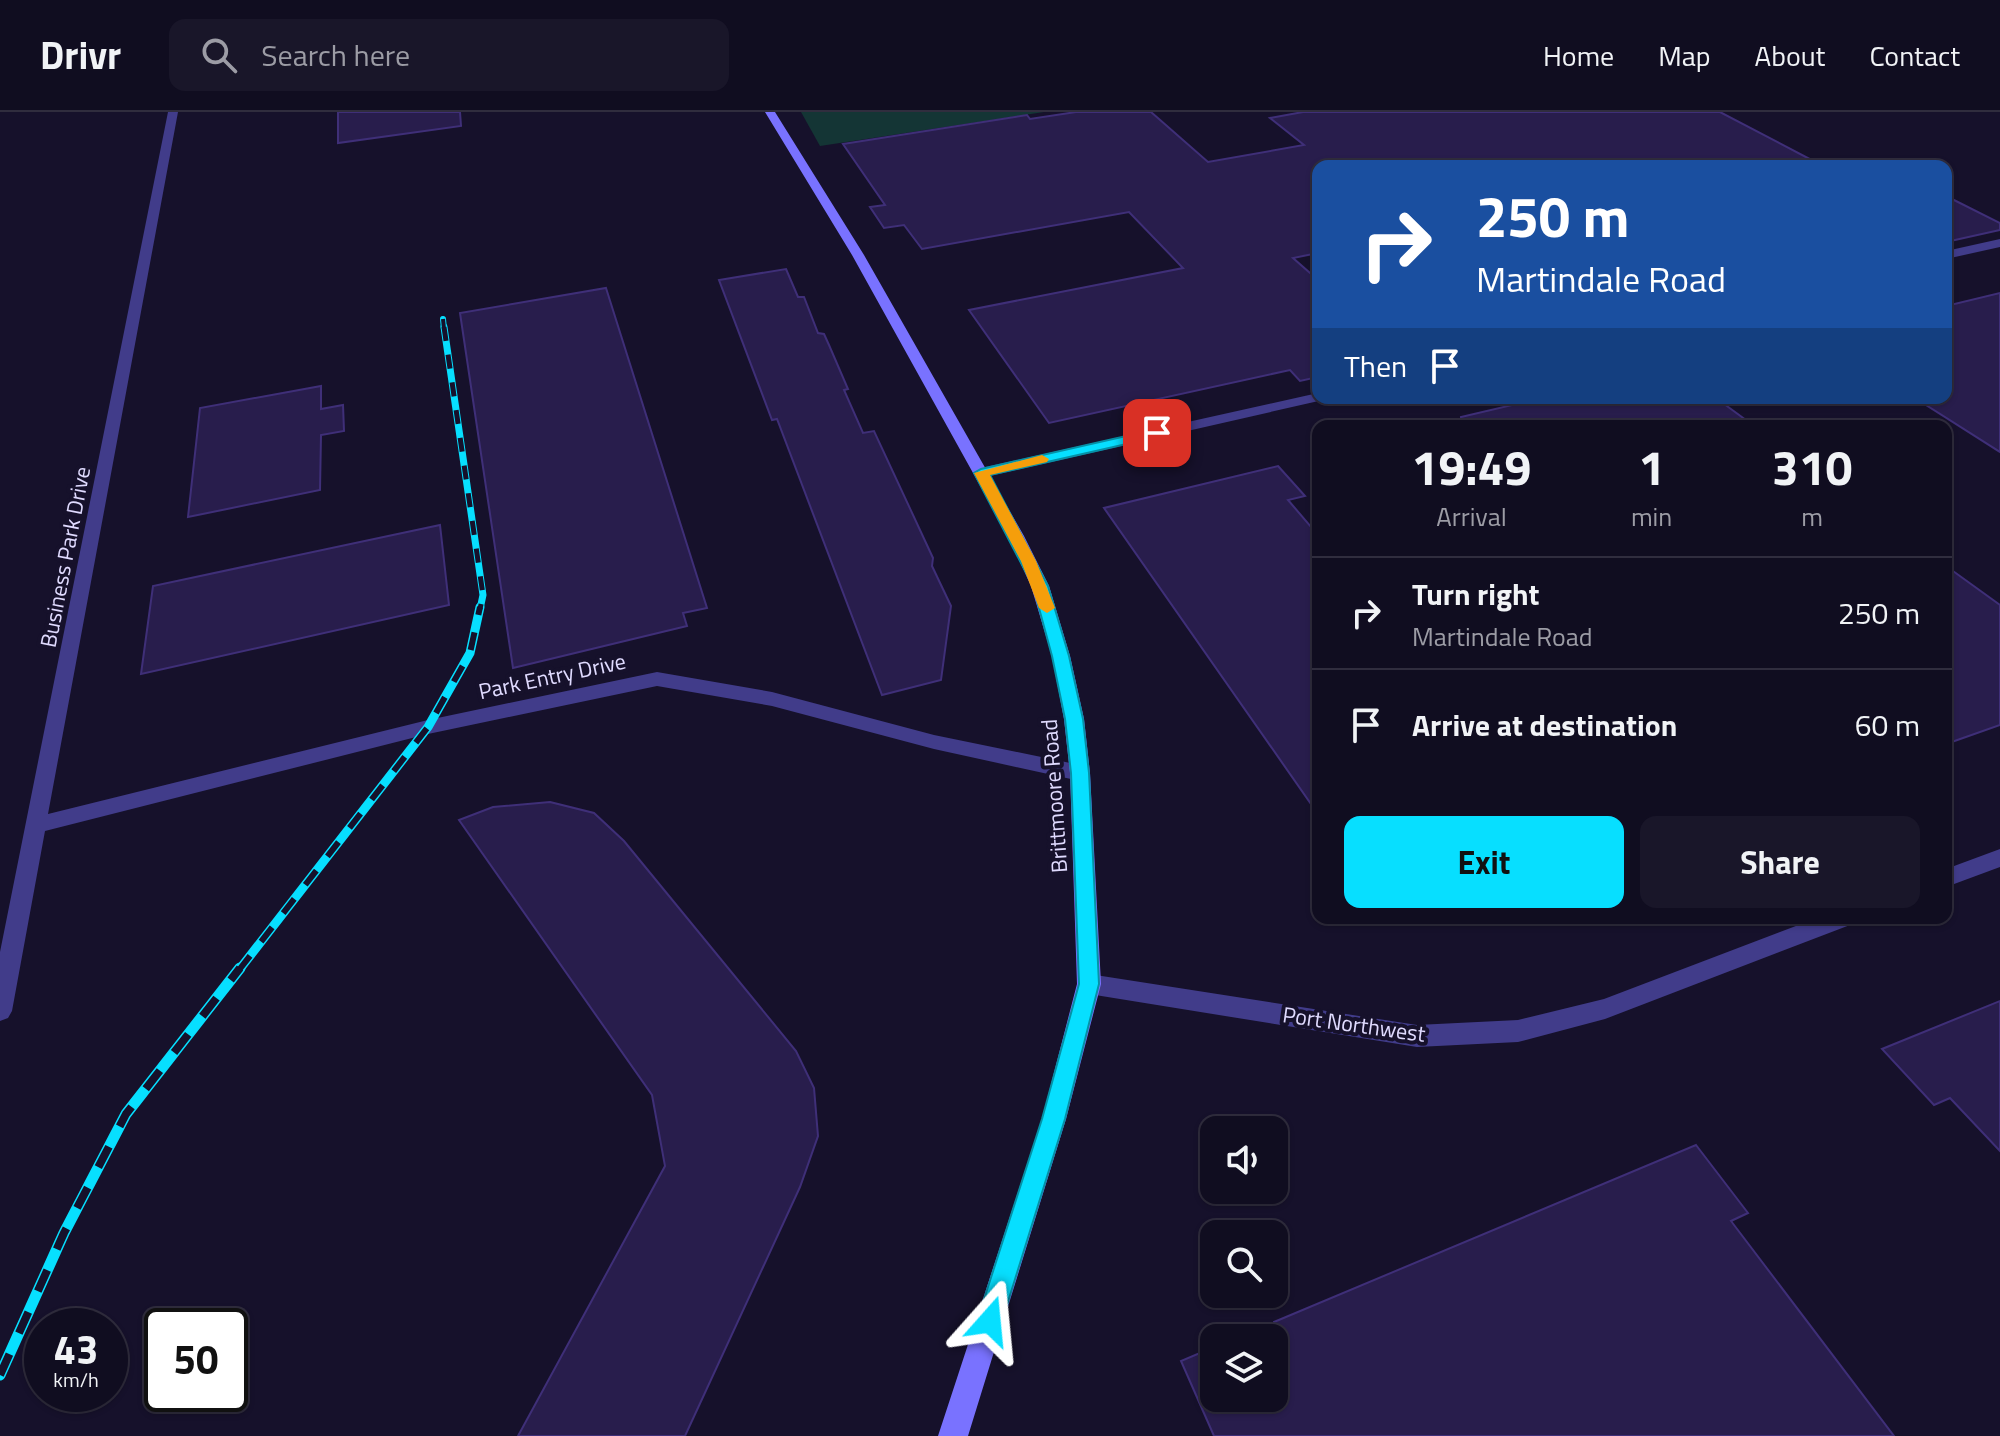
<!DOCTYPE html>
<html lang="en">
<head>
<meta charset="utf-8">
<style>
  :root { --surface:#100d20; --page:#191629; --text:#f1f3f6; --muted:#9c9ca5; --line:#302d3e; --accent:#07dfff }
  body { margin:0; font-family:"Titillium Web",sans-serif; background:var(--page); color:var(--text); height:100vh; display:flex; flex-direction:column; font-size:30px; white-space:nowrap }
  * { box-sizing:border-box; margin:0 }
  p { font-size:26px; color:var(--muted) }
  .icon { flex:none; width:44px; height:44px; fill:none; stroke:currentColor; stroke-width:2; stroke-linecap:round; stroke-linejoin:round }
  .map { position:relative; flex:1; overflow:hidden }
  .details { position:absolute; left:1312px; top:308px; width:640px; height:504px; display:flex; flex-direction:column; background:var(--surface); border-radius:16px; box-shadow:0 2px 6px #0004,0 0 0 2px var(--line) }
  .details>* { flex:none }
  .top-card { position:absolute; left:1312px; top:48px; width:640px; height:244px; border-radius:16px; box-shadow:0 2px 6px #0004,0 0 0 2px var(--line); background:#1a4fa0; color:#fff; overflow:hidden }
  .controls { position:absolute; left:1200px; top:1004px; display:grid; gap:16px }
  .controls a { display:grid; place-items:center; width:88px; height:88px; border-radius:16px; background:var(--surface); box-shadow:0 2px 6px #0004,0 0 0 2px var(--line); font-size:40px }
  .speed { position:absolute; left:24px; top:1196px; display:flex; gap:16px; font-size:40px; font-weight:700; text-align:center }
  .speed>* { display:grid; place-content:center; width:104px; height:104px; border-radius:50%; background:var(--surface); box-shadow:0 2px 6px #0004,0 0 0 2px var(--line); line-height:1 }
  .speed small { font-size:20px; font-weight:400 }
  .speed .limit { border:4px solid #111; border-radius:12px; background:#fff; color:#111 }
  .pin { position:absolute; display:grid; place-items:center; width:68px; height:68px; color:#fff; margin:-34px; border-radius:16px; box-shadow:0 4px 12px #0006 }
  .me { position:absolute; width:88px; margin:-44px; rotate:18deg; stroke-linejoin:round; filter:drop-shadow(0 0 6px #0008) }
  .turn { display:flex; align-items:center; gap:28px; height:168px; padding:0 32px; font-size:36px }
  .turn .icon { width:104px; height:104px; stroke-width:2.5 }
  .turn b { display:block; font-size:56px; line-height:68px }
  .then { display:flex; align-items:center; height:76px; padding:0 32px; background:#0003; gap:16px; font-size:30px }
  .eta { display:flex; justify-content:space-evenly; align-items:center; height:136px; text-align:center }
  .eta b { font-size:48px; font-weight:700; line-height:56px }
  .button { display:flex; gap:16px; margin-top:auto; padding:16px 32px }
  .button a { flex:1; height:92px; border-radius:16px; background:var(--accent); color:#111; font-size:32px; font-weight:700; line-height:92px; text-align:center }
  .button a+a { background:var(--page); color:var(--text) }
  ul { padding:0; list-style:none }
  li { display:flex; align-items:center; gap:24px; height:112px; padding:0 32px; border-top:2px solid var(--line) }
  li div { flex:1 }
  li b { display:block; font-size:30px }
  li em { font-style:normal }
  header { display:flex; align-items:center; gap:48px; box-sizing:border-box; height:112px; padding:0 40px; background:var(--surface); border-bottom:2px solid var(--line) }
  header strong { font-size:38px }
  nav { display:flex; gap:44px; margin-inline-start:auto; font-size:28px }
  .search { width:560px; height:72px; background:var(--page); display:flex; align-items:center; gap:20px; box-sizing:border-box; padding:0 28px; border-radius:16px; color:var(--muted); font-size:30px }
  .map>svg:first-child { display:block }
</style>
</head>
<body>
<header>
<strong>Drivr</strong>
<div class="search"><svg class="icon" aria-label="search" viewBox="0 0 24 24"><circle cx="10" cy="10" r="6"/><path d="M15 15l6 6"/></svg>Search here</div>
<nav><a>Home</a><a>Map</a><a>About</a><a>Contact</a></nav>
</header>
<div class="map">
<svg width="2000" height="1324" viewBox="0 0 2000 1324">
  <rect width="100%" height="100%" fill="#16112b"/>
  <path fill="#143535" d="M 801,0 L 1044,0 L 820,34 Z"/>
  <g fill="#281d4c" stroke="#3f2f78" stroke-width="2">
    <path d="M 338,0 L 460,0 L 461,14 L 338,31 Z"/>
    <path d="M 1076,0 L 1151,0 L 1208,50 L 1304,33 L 1270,6 L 1303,0 L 1720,0 L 1823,54 L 1318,54 L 1318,141 L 1293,146 L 1318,168 L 1318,265 L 1300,269 L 1290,258 L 1049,311 L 969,198 L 1183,156 L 1129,100 L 922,137 L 904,113 L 884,116 L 870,95 L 885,93 L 843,32 L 1027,3 L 1030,7 Z"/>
    <path d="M 1946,84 L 2000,111 L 2000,118 L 1946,130 Z"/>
    <path d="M 786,157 L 798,185 L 804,185 L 818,221 L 824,222 L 829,233 L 848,277 L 844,278 L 863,321 L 874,319 L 933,446 L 932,454 L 951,494 L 941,568 L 882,583 L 777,307 L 772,308 L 719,168 Z"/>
    <path d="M 606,176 L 707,496 L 683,501 L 687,514 L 513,556 L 460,201 Z"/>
    <path d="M 2000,181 L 2000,340 L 1915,286 L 1946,286 L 1946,194 Z"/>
    <path d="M 321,274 L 321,297 L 343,293 L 344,319 L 321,323 L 320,378 L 188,405 L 200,296 Z"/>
    <path d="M 1542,286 L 1716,286 L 1754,314 L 1462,314 L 1461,305 Z"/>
    <path d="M 1278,354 L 1305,384 L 1288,388 L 1318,423 L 1318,702 L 1104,396 Z"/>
    <path d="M 440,413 L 449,493 L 141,562 L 153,474 Z"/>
    <path d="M 1946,454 L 2000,493 L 2000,613 L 1946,632 Z"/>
    <path d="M 550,690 L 594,701 L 624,729 L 796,939 L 814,976 L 818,1024 L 800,1075 L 685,1324 L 518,1324 L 665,1054 L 652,983 L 459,708 L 493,695 Z"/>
    <path d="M 2000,889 L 2000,1039 L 1950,986 L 1934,993 L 1882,937 Z"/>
    <path d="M 1696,1033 L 1748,1101 L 1731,1109 L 1894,1324 L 1214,1324 L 1181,1249 L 1214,1235 L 1214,1286 L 1274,1286 L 1274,1210 Z"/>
  </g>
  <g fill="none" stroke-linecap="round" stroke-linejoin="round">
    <g fill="#413c8a" fill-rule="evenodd">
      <path d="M 168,0 L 178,0 L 48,702 L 428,608 L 657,560 L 772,580 L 934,623 L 1080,653 L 1087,656 L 1090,661 L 1087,666 L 1080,669 L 934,637 L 772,594 L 657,574 L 428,622 L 45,719 L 12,899 L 8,906 L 0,909 L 0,840 Z"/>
      <path d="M 2000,127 L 2000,135 L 1946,147 L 1946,139 Z"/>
      <path d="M 1318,281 L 1318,286 L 1325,286 L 1323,288 L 981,366 L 973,361 L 981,356 Z"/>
      <path d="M 2000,737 L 2000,755 L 1946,775 L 1946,757 Z"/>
      <path d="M 1817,806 L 1853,806 L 1850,813 L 1605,907 L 1518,930 L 1417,935 L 1089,882 L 1081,879 L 1077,872 L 1081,865 L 1089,862 L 1417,913 L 1518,908 L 1604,887 Z"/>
    </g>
    <path fill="#7972ff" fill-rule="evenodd" d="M 765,0 L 775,0 L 864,143 L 1024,424 L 1049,474 L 1070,544 L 1084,607 L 1090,661 L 1101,872 L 1066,1007 L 968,1324 L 938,1324 L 1042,1007 L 1077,872 L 1070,661 L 1064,607 L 1052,544 L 1031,474 L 1008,424 L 852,143 Z"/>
    <defs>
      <path id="rail-far3" d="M 443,207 L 444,217"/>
      <path id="rail-far2" d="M 444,215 L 483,483 L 480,497"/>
      <path id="rail-far1" d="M 239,858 L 428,615 L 470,541 L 480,495"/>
      <path id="rail" d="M 0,1263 L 64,1121 L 126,1002 L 240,856"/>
    </defs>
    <use href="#rail-far3" stroke="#07dfff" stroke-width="6"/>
    <use href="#rail-far2" stroke="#07dfff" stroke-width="7"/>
    <use href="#rail-far1" stroke="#07dfff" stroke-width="9"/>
    <use href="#rail" stroke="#07dfff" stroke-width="11"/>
    <use href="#rail-far3" stroke="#16112b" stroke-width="4" stroke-dasharray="11" stroke-linecap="butt"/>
    <use href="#rail-far2" stroke="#16112b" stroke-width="5" stroke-dasharray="14" stroke-linecap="butt"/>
    <use href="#rail-far1" stroke="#16112b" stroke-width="6" stroke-dasharray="18" stroke-linecap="butt"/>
    <use href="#rail" stroke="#16112b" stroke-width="8" stroke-dasharray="23" stroke-linecap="butt"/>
  </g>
  <path fill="#07dfff" stroke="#0591a6" stroke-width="2" d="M 1157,317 L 1162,318 L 1162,324 L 990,363 L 1048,474 L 1069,544 L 1083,607 L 1089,661 L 1099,872 L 1065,1007 L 1002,1209 L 999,1218 L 990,1221 L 981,1218 L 977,1209 L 1042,1007 L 1079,872 L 1071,661 L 1065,607 L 1052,544 L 1033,474 L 974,361 L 981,357 Z"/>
  <path fill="#f59e0b" d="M 1042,343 L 1049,347 L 1047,350 L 990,363 L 1036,449 L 1055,496 L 1047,501 L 1039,496 L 1021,449 L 974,361 Z"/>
  <g text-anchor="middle" stroke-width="8" stroke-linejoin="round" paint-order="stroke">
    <g font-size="22" fill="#e0dbff" stroke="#16112b">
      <text transform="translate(65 445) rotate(-79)" y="8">Business Park Drive</text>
      <text transform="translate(552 564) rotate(-12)" y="8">Park Entry Drive</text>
      <text transform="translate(1054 684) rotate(-94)" y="8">Brittmoore Road</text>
      <text transform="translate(1354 912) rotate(8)" y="8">Port Northwest</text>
    </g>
  </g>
</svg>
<div class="controls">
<a><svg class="icon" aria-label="sound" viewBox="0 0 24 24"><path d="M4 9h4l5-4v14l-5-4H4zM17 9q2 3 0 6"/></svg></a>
<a><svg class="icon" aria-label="search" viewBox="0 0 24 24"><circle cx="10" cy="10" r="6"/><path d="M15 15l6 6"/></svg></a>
<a><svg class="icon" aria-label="layers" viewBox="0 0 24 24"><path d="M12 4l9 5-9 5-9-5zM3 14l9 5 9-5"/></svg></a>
</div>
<div class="speed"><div>43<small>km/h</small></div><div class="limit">50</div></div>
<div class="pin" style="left:1157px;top:321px;background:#d93025"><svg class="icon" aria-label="arrive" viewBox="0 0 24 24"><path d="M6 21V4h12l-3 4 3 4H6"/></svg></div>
<svg class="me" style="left:990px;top:1209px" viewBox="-20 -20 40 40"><path d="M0-17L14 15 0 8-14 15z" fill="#07dfff" stroke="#fff" stroke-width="4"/></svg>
<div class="top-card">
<div class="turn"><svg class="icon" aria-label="right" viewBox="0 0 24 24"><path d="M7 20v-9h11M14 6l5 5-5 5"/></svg><div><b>250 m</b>Martindale Road</div></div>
<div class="then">Then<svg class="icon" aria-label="arrive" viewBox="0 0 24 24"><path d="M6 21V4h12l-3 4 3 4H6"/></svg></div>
</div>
<section class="details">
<div class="eta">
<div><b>19:49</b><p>Arrival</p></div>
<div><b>1</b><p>min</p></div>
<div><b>310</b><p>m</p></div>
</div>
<ul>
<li><svg class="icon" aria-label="right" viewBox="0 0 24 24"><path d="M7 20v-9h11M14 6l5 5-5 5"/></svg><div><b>Turn right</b><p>Martindale Road</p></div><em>250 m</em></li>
<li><svg class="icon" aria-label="arrive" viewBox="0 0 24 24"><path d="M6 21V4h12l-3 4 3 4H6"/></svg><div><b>Arrive at destination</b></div><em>60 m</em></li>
</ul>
<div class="button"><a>Exit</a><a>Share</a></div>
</section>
</div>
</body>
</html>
